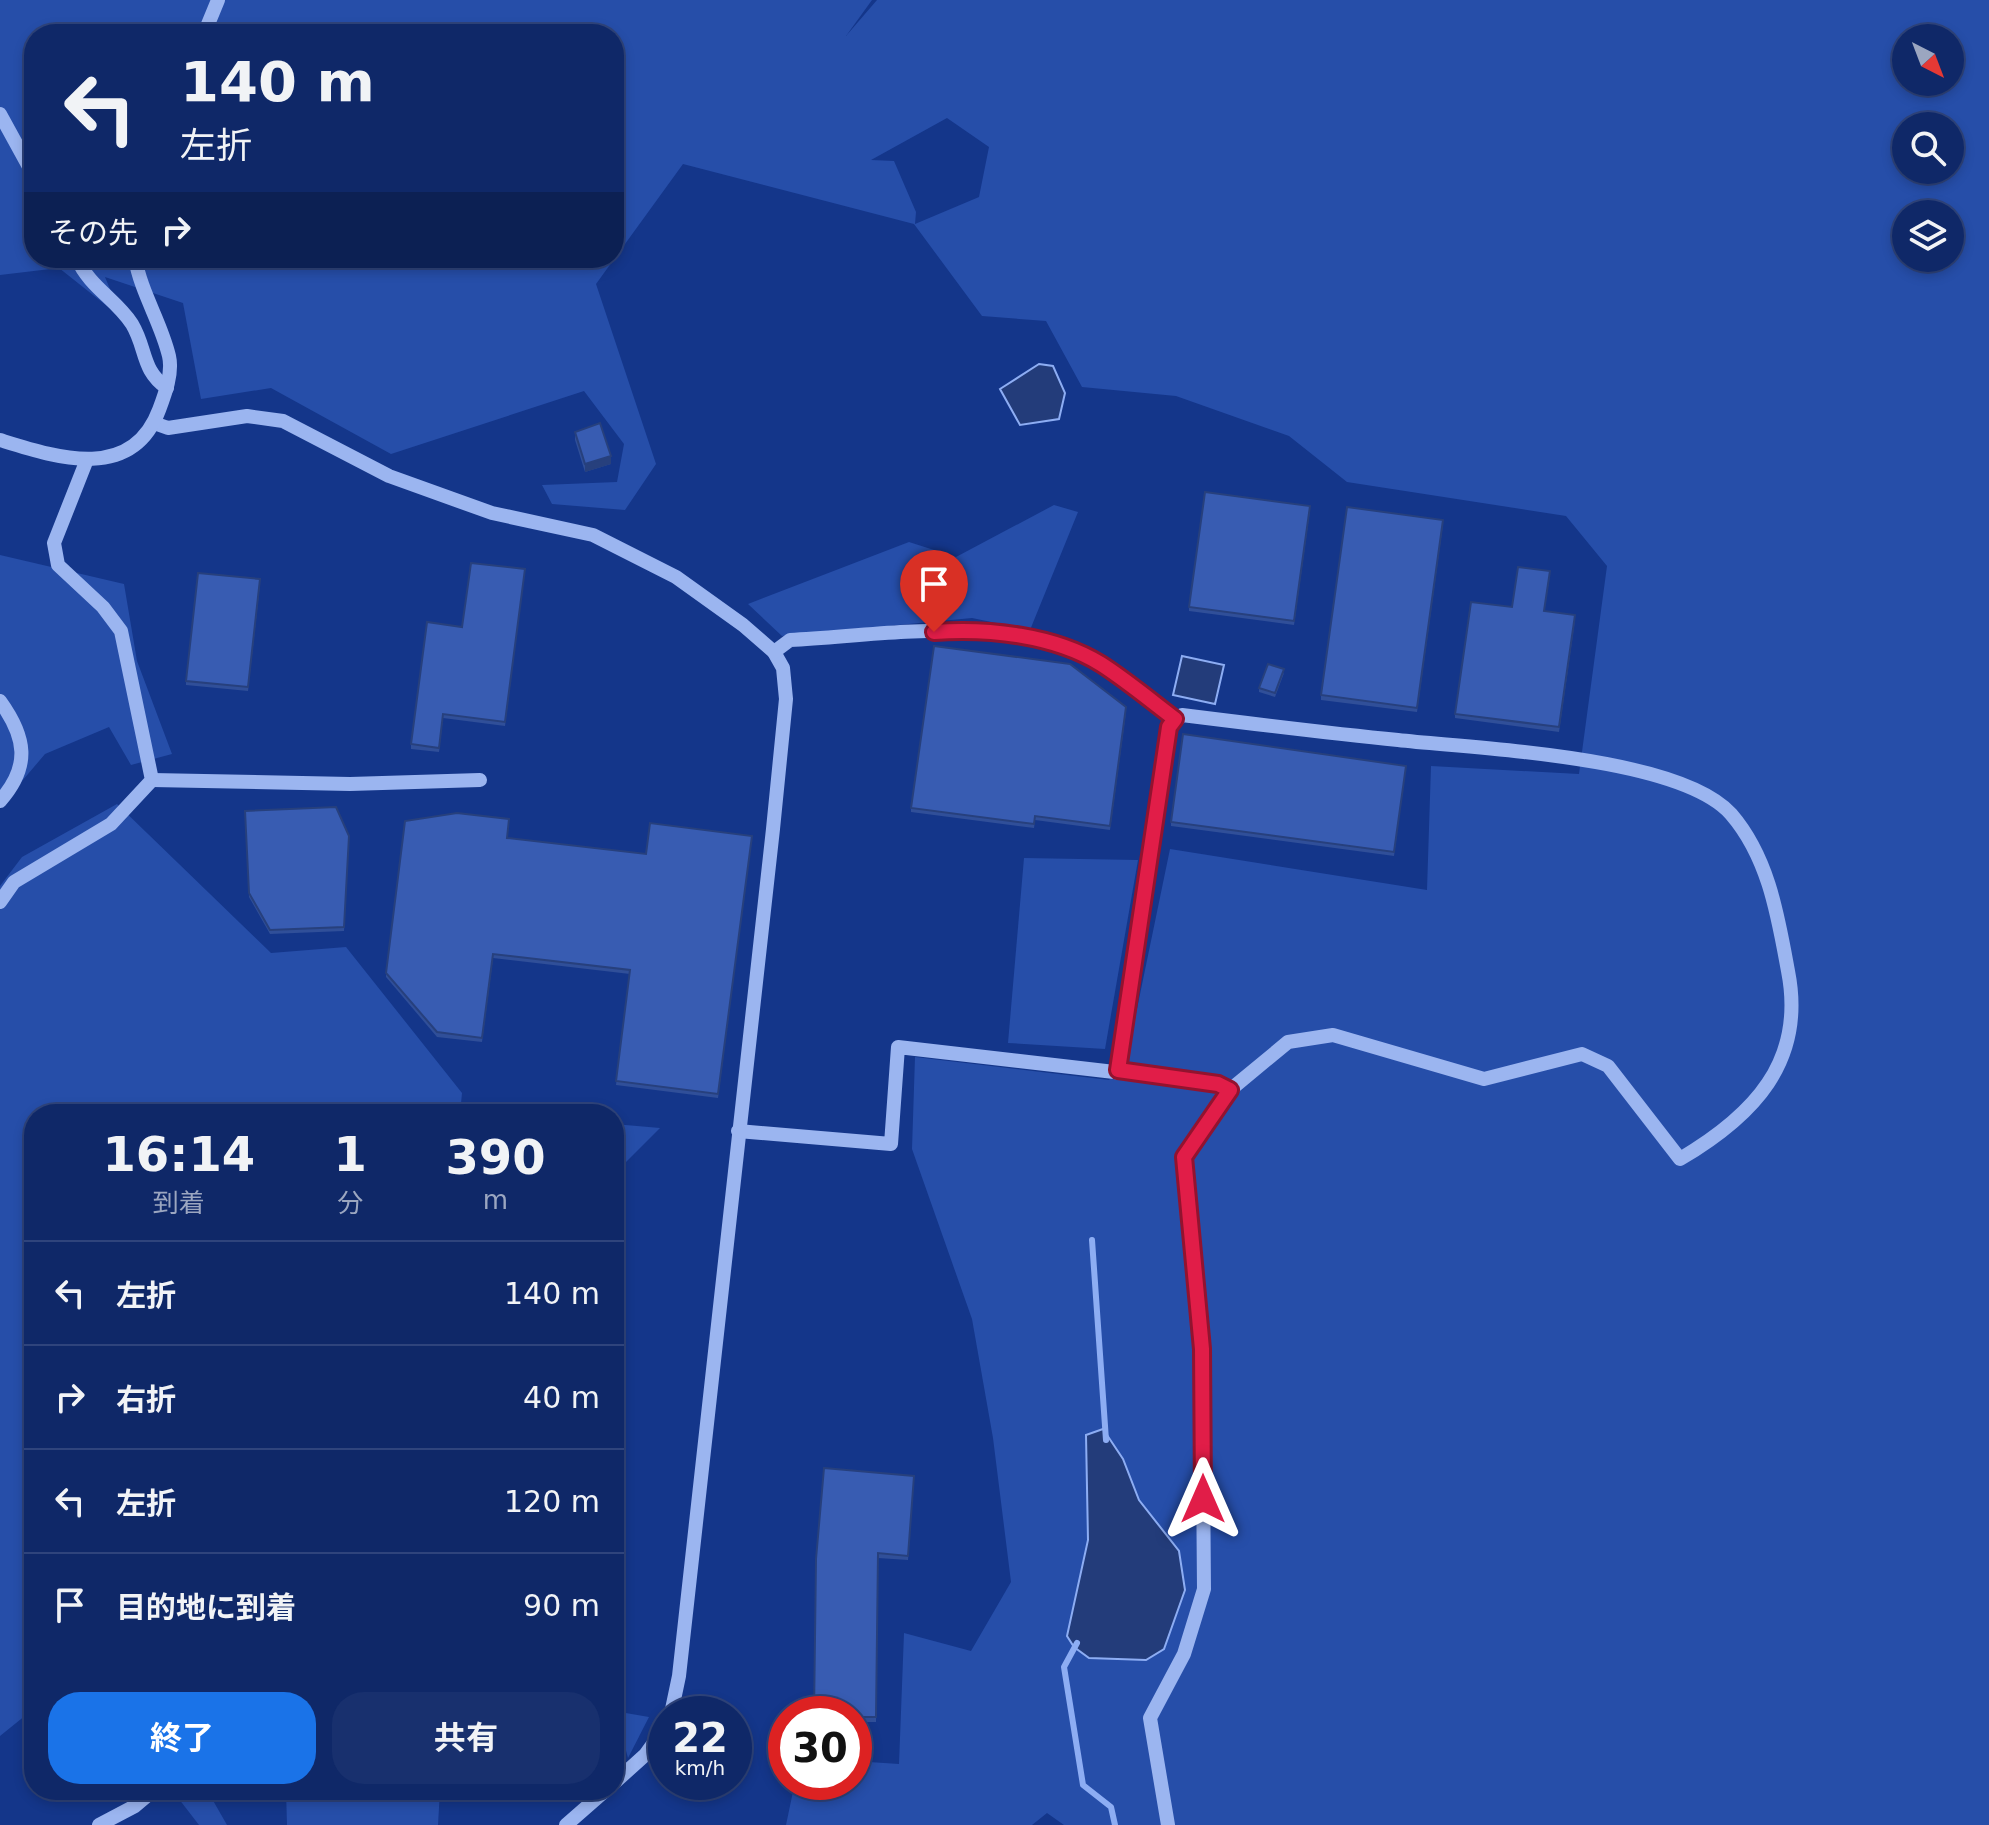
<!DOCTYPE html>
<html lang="ja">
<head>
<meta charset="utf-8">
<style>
  :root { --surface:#0f2868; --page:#18306e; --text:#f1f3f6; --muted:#9ba6c0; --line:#2f447c; --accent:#1a73e8 }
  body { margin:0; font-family:"DejaVu Sans","Noto Sans JP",sans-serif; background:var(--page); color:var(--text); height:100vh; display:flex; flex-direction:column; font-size:30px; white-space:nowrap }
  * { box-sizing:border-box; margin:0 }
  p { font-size:26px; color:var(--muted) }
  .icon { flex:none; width:44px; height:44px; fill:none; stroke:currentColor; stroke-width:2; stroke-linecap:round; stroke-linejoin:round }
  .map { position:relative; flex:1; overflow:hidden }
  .details { position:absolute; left:24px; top:1104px; width:600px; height:696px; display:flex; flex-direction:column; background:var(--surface); border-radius:32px; box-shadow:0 4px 12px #0003,0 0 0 2px var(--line) }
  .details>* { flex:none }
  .guide { position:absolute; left:24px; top:24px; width:600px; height:244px; border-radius:32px; box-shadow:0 4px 12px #0003,0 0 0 2px var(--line); background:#0f2868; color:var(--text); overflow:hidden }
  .needle { width:52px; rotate:138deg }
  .tools { position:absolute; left:1892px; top:24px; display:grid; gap:16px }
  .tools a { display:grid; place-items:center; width:72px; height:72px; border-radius:50%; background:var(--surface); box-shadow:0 4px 12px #0003,0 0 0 2px var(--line); font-size:40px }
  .speed { position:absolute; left:648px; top:1696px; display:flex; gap:16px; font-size:40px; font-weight:700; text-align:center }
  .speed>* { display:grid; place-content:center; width:104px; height:104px; border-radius:50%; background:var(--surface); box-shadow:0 4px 12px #0003,0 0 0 2px var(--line); line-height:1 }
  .speed small { font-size:20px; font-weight:400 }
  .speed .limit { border:12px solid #d22; background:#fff; color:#111 }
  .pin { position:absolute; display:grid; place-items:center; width:68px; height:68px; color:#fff; margin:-82px -34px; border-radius:50% 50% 50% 0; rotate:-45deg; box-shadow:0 0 8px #0007 }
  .pin .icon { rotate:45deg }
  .me { position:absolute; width:88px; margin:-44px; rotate:0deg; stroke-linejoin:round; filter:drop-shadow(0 0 6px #0008) }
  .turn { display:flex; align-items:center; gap:28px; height:168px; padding:0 24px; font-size:36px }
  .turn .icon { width:104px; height:104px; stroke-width:2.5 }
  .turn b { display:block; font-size:56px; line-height:68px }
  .then { display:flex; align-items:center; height:76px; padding:0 24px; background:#0003; gap:16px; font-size:30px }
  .eta { display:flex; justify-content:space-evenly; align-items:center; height:136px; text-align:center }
  .eta b { font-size:48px; font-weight:700; line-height:56px }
  .cta { display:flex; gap:16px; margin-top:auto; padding:16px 24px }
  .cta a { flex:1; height:92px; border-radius:32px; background:var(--accent); color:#fff; font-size:32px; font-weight:700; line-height:92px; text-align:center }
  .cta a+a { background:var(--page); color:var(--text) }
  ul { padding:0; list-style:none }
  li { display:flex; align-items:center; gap:24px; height:104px; padding:0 24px; border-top:2px solid var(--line) }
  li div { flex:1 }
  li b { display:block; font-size:30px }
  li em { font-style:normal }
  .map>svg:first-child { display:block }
</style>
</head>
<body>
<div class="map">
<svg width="1989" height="1825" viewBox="0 0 1989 1825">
  <rect width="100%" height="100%" fill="#14368a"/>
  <g fill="#264ea9" fill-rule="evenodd">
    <path d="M 0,0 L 872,0 L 846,36 L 877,0 L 1989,0 L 1989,1825 L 1064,1825 L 1047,1813 L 1032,1825 L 786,1825 L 795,1782 L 854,1782 L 854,1761 L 899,1764 L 904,1633 L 971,1651 L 1011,1582 L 993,1438 L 972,1319 L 912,1149 L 915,1057 L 1109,1080 L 1126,1062 L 1170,849 L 1427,890 L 1431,766 L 1579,774 L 1607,566 L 1566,516 L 1347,482 L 1289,436 L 1176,396 L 1082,387 L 1046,321 L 982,316 L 914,224 L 683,164 L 596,284 L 656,464 L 625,510 L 552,504 L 542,485 L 617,482 L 624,444 L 584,391 L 391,454 L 271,388 L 201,399 L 183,303 L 105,277 L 122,318 L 59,268 L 0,275 ZM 34,34 L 614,34 L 614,258 L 34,258 ZM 1906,38 L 1950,38 L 1950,82 L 1906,82 ZM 947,118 L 989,147 L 979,197 L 915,224 L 916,212 L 894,161 L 871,160 ZM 1906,126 L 1950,126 L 1950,170 L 1906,170 ZM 1906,214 L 1950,214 L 1950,258 L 1906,258 ZM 1086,1435 L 1123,1459 L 1139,1500 L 1179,1551 L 1185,1590 L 1164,1649 L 1067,1636 L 1088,1540 Z"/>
    <path d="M 1054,505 L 1078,512 L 1030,630 L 972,618 L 782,636 L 748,604 L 909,542 L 956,557 Z"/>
    <path d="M 0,555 L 124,584 L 137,661 L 172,754 L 131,765 L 109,727 L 45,754 L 0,807 Z"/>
    <path d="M 117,804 L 271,953 L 346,947 L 462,1093 L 460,1114 L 34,1114 L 34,1720 L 26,1715 L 0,1736 L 0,886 L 22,857 Z"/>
    <path d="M 1024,858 L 1138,860 L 1105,1049 L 1008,1043 Z"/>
    <path d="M 614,1124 L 660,1128 L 614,1174 Z"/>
    <path d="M 614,1711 L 649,1717 L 628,1758 L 621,1732 L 614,1732 Z"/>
    <path d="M 172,1790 L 207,1790 L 227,1825 L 199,1825 Z"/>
    <path d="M 286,1790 L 440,1790 L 438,1825 L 287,1825 Z"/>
  </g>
  <g fill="#233c7a" stroke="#8dadf3" stroke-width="2">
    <path d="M 1039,364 L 1053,366 L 1065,393 L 1059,419 L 1020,425 L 1000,389 Z"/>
    <path d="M 1182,656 L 1224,665 L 1215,704 L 1173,695 Z"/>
    <path d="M 1103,1429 L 1123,1459 L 1139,1500 L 1179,1551 L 1185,1590 L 1164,1649 L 1146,1660 L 1089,1658 L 1074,1647 L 1067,1636 L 1088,1540 L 1086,1435 Z"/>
  </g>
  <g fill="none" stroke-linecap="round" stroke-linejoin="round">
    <g stroke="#8dadf3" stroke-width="6">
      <path d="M 1092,1240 L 1106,1440"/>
      <path d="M 1077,1643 L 1064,1667 L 1083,1785 L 1111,1807 L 1115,1825"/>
    </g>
    <g stroke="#9bb5f0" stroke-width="14">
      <path d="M 204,34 L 218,0"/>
      <path d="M 0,114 L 34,176"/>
      <path d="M 77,258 C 89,287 116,299 132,324 C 147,349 141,370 167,388"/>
      <path d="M 154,423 L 168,428 L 247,416 L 283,421 L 389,476 L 492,513 L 593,535 L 676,577 L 743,625 L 774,652 L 783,668 L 786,699 L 773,829 L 679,1676 L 671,1714"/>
      <path d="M 0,440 C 55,457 132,483 159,410 C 165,394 173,373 169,356 C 161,322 141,293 135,258"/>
      <path d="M 774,652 L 790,640 C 885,635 989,616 1080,653 C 1114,667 1145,696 1175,719"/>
      <path d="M 0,701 C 26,737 31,766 0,801"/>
      <path d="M 152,780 L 350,784 L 480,780"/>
      <path d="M 0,902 L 14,882 L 111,824 L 152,780 L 121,631 L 103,607 L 58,565 L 54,543 L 86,462"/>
      <path d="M 1118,1070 L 1169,727 L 1182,715 C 1254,724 1326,733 1398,740 C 1477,749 1679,756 1731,814 C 1769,858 1778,917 1788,971 C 1806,1062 1753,1116 1680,1159 L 1608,1066 L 1582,1054 L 1484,1079 L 1333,1035 L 1288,1042 L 1230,1090"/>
      <path d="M 738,1131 L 891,1144 L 898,1047 L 1218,1084 L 1230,1090 L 1184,1157 L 1202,1349 L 1204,1589 L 1184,1654 L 1150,1718 L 1168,1825"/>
      <path d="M 614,1783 L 645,1755 L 666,1726"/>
      <path d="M 99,1825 L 135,1806 L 154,1790"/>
      <path d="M 566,1825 L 606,1790"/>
    </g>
  </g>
  <g fill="#304f99">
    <path d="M 575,432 L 611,464 L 585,472 L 575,440 Z"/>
    <path d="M 1310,510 L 1294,625 L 1189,611 L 1189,607 Z"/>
    <path d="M 1443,524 L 1417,712 L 1321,700 L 1321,695 Z"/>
    <path d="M 525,569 L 505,726 L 443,718 L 439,752 L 411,749 L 411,744 L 462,627 Z"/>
    <path d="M 1550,575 L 1544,611 L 1575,620 L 1559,732 L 1455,718 L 1455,714 L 1512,607 Z"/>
    <path d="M 260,584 L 248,691 L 186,685 L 186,681 Z"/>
    <path d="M 1284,673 L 1275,697 L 1259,692 L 1259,688 Z"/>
    <path d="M 1126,712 L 1110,830 L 1035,820 L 1034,828 L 911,812 L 911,808 Z"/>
    <path d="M 1406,766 L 1394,856 L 1171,826 L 1171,822 Z"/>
    <path d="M 245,811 L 349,836 L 344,931 L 270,934 L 249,897 Z"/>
    <path d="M 752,836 L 718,1098 L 616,1085 L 630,974 L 493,958 L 482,1042 L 437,1037 L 386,977 L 386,973 L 508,838 L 646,854 Z"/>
    <path d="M 914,1476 L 908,1560 L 878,1558 L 876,1722 L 854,1722 L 854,1714 L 816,1559 Z"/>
  </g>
  <path fill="#27407d" d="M 611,456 L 611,464 L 585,472 L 585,464 Z"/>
  <g fill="#385cb2" stroke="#27407d" stroke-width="2">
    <path d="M 600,423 L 611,456 L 585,464 L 575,432 Z"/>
    <path d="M 1205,492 L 1310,506 L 1294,621 L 1189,607 Z"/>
    <path d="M 1347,507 L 1443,520 L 1417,708 L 1321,695 Z"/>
    <path d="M 471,563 L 525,569 L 505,722 L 443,714 L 439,748 L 411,744 L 427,622 L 462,627 Z"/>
    <path d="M 1518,567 L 1550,571 L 1544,611 L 1575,615 L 1559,727 L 1455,714 L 1471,602 L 1512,607 Z"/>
    <path d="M 198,573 L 260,579 L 248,687 L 186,681 Z"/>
    <path d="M 934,646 L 1070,664 L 1126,707 L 1110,826 L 1035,816 L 1034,824 L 911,808 Z"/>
    <path d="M 1268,664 L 1284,669 L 1275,693 L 1259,688 Z"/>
    <path d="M 1183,734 L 1406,766 L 1394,852 L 1171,822 Z"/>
    <path d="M 336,807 L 349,836 L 344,927 L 270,930 L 249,893 L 245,811 Z"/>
    <path d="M 457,813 L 509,819 L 507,838 L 646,854 L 650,823 L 752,836 L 718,1094 L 616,1081 L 630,970 L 493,954 L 482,1038 L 437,1032 L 386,973 L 405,821 Z"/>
    <path d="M 824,1468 L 914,1476 L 908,1556 L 878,1553 L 876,1717 L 854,1717 L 854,1714 L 814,1714 L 816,1559 Z"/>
  </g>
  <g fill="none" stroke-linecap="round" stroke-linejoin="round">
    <defs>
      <path id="route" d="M 934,632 C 988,628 1054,635 1101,664 C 1126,680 1150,700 1175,719 L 1169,727 L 1118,1070 L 1218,1084 L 1230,1090 L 1184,1157 L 1202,1349 L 1203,1499"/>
    </defs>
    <use href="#route" stroke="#92132f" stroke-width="20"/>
    <use href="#route" stroke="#e11d48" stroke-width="14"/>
  </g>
</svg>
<div class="tools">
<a><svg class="needle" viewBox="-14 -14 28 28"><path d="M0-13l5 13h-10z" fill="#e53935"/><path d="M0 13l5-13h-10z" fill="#9ba6c0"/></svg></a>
<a><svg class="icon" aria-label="search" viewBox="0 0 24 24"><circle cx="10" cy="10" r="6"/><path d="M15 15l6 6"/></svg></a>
<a><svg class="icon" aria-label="layers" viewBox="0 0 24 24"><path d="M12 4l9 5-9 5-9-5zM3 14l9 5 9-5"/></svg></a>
</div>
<div class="speed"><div>22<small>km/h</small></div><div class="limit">30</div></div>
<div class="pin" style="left:934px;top:632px;background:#d93025"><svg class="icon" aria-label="arrive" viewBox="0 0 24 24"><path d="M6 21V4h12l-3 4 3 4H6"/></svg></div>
<svg class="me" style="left:1203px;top:1499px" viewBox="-20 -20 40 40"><path d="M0-17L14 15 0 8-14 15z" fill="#e11d48" stroke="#fff" stroke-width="4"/></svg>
<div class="guide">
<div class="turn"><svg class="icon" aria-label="left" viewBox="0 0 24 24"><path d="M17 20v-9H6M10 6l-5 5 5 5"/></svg><div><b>140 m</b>左折</div></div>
<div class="then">その先<svg class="icon" aria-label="right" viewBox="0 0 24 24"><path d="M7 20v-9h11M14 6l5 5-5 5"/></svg></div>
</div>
<section class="details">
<div class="eta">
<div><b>16:14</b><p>到着</p></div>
<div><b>1</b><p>分</p></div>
<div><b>390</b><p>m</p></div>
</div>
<ul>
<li><svg class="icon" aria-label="left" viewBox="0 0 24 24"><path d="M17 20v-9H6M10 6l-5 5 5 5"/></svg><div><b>左折</b></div><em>140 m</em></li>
<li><svg class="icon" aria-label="right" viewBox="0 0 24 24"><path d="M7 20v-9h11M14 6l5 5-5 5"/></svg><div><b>右折</b></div><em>40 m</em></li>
<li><svg class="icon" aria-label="left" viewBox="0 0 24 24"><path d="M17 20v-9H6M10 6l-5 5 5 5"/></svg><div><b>左折</b></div><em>120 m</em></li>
<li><svg class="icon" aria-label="arrive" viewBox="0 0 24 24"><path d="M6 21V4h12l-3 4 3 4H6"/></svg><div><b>目的地に到着</b></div><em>90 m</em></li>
</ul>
<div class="cta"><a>終了</a><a>共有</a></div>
</section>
</div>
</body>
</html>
